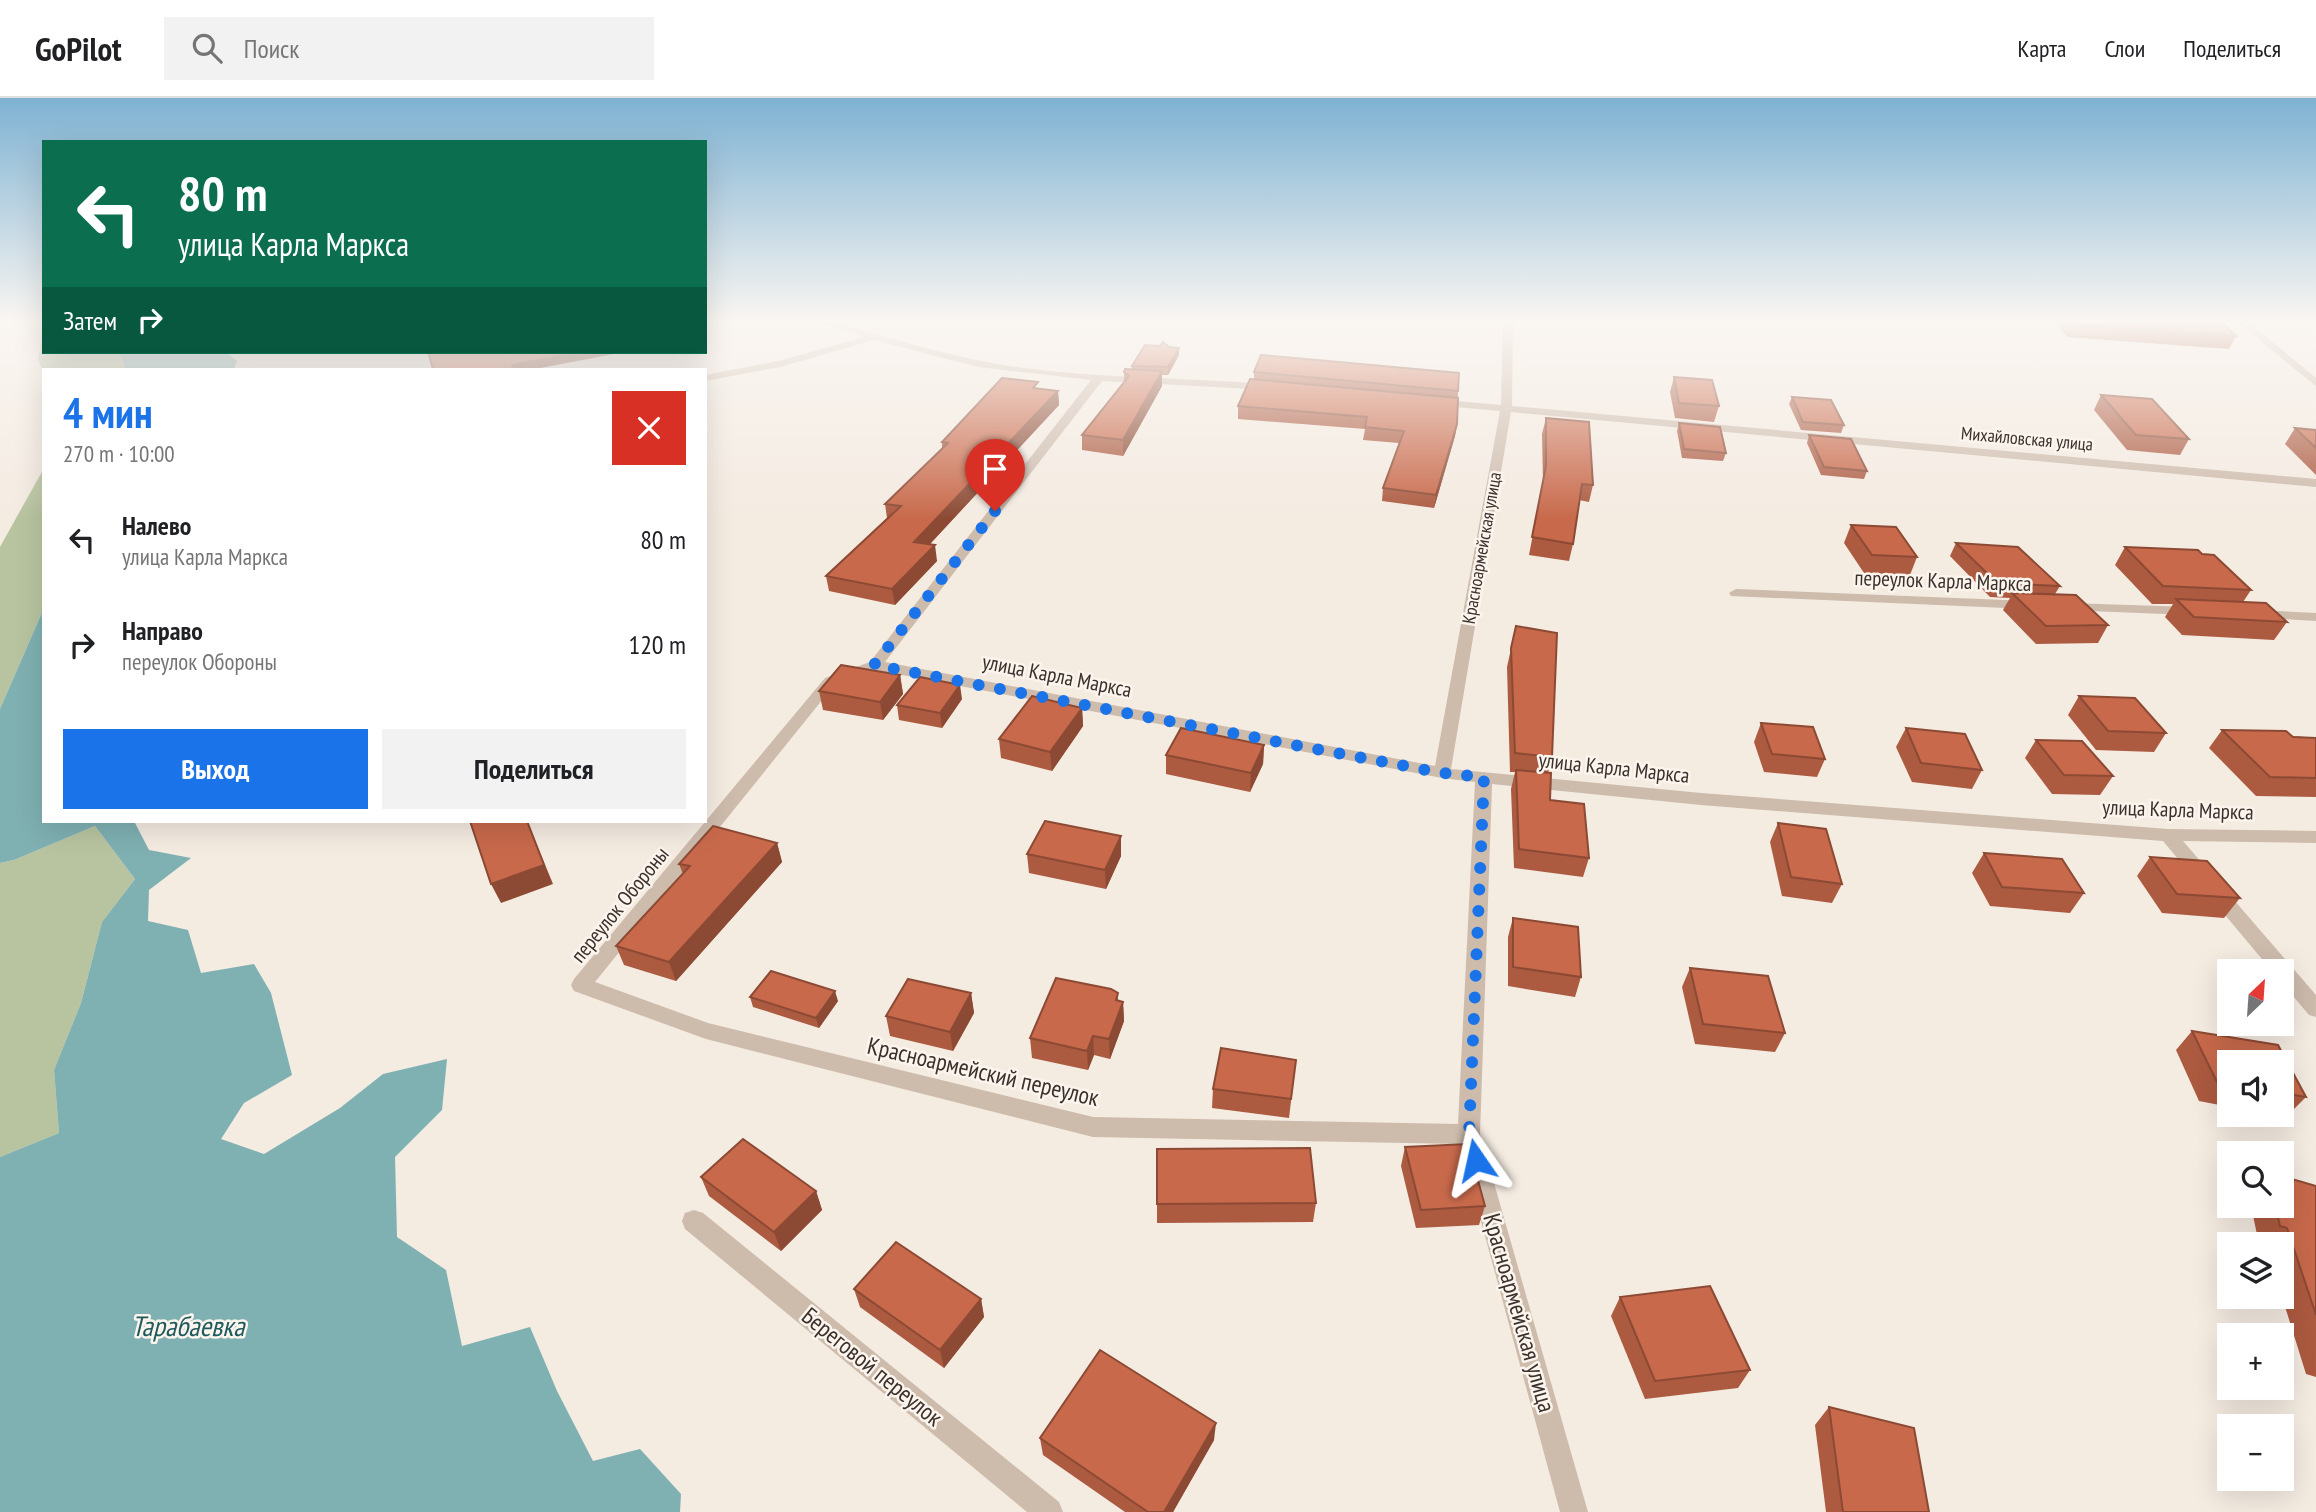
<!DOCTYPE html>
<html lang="ru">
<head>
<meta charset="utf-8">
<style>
  :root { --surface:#fff; --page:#f2f2f2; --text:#202124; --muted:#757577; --line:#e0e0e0; --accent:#1a73e8 }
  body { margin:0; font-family:"PT Sans Narrow",sans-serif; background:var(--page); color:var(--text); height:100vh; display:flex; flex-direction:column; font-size:26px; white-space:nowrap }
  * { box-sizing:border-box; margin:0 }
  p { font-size:23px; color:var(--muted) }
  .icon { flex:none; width:38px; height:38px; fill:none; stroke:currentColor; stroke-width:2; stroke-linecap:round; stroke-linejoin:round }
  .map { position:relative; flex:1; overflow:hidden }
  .side { position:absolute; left:42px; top:270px; width:665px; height:455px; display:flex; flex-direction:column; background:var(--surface); border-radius:0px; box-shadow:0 7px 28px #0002 }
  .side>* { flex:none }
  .hud { position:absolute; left:42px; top:42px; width:665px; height:214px; border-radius:0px; box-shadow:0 7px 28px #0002; background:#0b6e4f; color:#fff; overflow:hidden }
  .needle { width:46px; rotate:25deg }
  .buttons { position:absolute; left:2217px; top:861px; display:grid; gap:14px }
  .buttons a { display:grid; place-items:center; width:77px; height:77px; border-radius:0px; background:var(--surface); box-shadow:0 7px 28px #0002; font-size:35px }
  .pin { position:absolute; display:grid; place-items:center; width:60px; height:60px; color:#fff; margin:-72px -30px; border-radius:50% 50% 50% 0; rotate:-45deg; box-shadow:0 0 7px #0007 }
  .pin .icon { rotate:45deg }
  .me { position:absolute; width:77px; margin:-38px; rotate:349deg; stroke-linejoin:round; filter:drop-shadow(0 0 5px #0008) }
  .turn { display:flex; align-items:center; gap:24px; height:147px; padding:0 21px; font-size:32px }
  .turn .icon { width:91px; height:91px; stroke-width:2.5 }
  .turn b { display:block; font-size:49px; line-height:60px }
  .then { display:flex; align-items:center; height:66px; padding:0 21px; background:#0003; gap:14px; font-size:26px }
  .round { display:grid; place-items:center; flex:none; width:74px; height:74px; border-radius:0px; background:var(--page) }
  .summary { display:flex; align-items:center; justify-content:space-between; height:119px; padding:0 21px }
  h1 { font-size:42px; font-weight:700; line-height:52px; color:var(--accent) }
  .button { display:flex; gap:14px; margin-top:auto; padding:14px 21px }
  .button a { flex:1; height:80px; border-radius:0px; background:var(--accent); color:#fff; font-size:28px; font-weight:700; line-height:80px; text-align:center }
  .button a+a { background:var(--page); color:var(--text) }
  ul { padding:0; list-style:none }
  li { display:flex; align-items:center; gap:21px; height:105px; padding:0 21px }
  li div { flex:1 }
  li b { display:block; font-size:26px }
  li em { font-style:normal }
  header { display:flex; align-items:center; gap:42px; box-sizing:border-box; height:98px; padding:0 35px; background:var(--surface); border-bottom:2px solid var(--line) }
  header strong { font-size:33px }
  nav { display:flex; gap:38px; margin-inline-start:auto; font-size:24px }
  .search { width:490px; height:63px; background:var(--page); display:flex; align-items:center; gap:18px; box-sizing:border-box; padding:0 24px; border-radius:0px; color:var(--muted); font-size:26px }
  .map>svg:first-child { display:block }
</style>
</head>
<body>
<header>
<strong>GoPilot</strong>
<div class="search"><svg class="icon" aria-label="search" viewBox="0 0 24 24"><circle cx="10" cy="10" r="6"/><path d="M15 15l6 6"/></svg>Поиск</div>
<nav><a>Карта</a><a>Слои</a><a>Поделиться</a></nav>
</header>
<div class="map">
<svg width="2316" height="1414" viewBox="0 0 2316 1414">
  <rect width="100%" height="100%" fill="#f4ebe1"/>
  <g fill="#b8c4a0">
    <path d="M 44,227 L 44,254 L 119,254 L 125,271 L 44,271 L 44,276 L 38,261 Z"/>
    <path d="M 44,370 L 44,510 L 0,611 L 0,449 Z"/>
    <path d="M 95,728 L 135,781 L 102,824 L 81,905 L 54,972 L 59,1035 L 0,1059 L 0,765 L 14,762 Z"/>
  </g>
  <g fill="#7fb0b2">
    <path d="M 119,254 L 226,254 L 237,263 L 234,271 L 125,271 Z"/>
    <path d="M 44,510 L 44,723 L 134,723 L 149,752 L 191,760 L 149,792 L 148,823 L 188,832 L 201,875 L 254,866 L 271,895 L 292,977 L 244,1005 L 221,1041 L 264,1056 L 340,1010 L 383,976 L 447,961 L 442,1012 L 395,1059 L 397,1139 L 446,1172 L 462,1248 L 530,1229 L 557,1293 L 593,1363 L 640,1351 L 681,1396 L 680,1414 L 0,1414 L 0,1059 L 59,1035 L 54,972 L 81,905 L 102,824 L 135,781 L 95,728 L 14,762 L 0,765 L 0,611 Z"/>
  </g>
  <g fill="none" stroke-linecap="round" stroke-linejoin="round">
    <g fill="#cdbbac" fill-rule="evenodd">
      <path d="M 815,223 L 832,223 C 889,240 945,257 1003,267 C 1091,281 1181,279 1270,286 L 1275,289 L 1270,292 L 1102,283 L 885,564 L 1435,668 L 1500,313 L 1434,307 L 1428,304 L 1434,301 L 1501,307 L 1503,223 L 1513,223 L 1512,308 L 2316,381 L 2316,389 L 1511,314 L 1451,671 L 1701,695 L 2168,731 L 2316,733 L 2316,745 L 2183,743 L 2316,897 L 2316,919 L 2309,917 L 2282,885 L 2282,873 L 2272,873 L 2163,743 L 1701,707 L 1492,686 L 1480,1036 L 1588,1414 L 1560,1414 L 1460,1046 L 1093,1039 L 706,941 L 574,893 L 571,887 L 574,881 L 825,580 L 870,564 L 1091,282 L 978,269 L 874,242 L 780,269 L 705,283 L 705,277 L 779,263 L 864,239 ZM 876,572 L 1442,680 L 1475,684 L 1458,1026 L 1093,1019 L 708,925 L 595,884 L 835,586 Z"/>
      <path d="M 2236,223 L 2247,223 L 2316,280 L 2316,288 Z"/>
      <path d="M 1736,491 L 2029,503 L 2036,507 L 2029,511 L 1731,498 L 1729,495 Z"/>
      <path d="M 2068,505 L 2190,509 L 2197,513 L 2190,517 L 2063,512 L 2063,506 Z"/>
      <path d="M 2257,512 L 2316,515 L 2316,523 L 2252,519 L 2250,516 Z"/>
      <path d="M 694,1112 L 703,1115 L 1059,1404 L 1063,1414 L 1027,1414 L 685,1131 L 682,1123 L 685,1115 Z"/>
    </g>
  </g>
  <g fill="#ac5a40">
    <path d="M 2054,223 L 2221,223 L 2236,238 L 2229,251 L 2067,239 Z"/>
    <path d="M 1160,248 L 1179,257 L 1168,277 L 1162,277 L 1162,288 L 1123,358 L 1082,352 L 1082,337 L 1124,285 L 1124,274 L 1132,272 L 1132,268 Z"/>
    <path d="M 1254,274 L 1458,293 L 1457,326 L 1455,338 L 1434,410 L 1382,403 L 1383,390 L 1399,345 L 1363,342 L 1365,331 L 1238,321 L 1238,308 L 1254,281 Z"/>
    <path d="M 1674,279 L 1719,308 L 1714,324 L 1675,320 L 1670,294 Z"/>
    <path d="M 1039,291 L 1058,293 L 1059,307 L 929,447 L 937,463 L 895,507 L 829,493 L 826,478 L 887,420 L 885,406 L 942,350 L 942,344 Z"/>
    <path d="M 2101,297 L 2189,341 L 2180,357 L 2127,352 L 2094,312 Z"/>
    <path d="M 1792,299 L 1844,327 L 1841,335 L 1801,332 L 1789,306 Z"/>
    <path d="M 1546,320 L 1593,387 L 1589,404 L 1579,402 L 1573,446 L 1569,463 L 1529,457 L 1543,384 L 1542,336 Z"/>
    <path d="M 1679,325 L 1726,355 L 1723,363 L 1682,360 L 1677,333 Z"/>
    <path d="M 2295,330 L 2316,332 L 2316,377 L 2285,346 Z"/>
    <path d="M 1809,337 L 1867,373 L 1864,381 L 1821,377 L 1807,345 Z"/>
    <path d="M 1851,427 L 1917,459 L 1910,477 L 1864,475 L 1844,445 Z"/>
    <path d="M 1956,445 L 2060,488 L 2055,496 L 2108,527 L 2098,545 L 2036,546 L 2003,512 L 2010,500 L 1990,499 L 1950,458 Z"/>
    <path d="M 2125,449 L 2202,456 L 2251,492 L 2243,504 L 2287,524 L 2274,542 L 2182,537 L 2165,519 L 2173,506 L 2152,506 L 2115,467 Z"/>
    <path d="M 1516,528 L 1552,659 L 1548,675 L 1550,702 L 1589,760 L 1583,779 L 1514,770 L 1511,691 L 1515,674 L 1510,674 L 1507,569 Z"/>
    <path d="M 900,577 L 903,596 L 883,622 L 823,612 L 819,593 Z"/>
    <path d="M 2079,598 L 2166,635 L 2154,654 L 2096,652 L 2068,617 Z"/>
    <path d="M 962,601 L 942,630 L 899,622 L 897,607 Z"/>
    <path d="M 1082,610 L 1083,628 L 1052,673 L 1001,660 L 999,641 Z"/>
    <path d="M 1761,625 L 1825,661 L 1817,679 L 1764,674 L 1754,644 Z"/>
    <path d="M 1906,630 L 1982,672 L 1972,691 L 1912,684 L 1896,649 Z"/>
    <path d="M 2222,632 L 2316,640 L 2316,699 L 2256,698 L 2209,650 Z"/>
    <path d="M 2036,642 L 2113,678 L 2100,697 L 2052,696 L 2025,660 Z"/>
    <path d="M 1264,647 L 1263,666 L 1250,694 L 1166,676 L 1166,657 Z"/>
    <path d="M 1778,725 L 1842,786 L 1832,805 L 1782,798 L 1770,744 Z"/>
    <path d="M 1121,738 L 1121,758 L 1106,791 L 1029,775 L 1027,756 Z"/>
    <path d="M 777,745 L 782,764 L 676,883 L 624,867 L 616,848 L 683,776 L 679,766 Z"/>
    <path d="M 1984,755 L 2084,795 L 2070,815 L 1990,808 L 1972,775 Z"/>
    <path d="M 2150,759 L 2240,800 L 2224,820 L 2162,815 L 2137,778 Z"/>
    <path d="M 1513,820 L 1581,879 L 1575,899 L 1508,888 L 1508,839 Z"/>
    <path d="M 1690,870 L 1785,935 L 1775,954 L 1695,946 L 1682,889 Z"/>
    <path d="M 971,895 L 974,915 L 953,953 L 890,938 L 886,918 Z"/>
    <path d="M 1118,895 L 1118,903 L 1123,904 L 1124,923 L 1110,961 L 1094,957 L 1088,972 L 1032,960 L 1030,940 Z"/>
    <path d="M 750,899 L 838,903 L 819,930 L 753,909 Z"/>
    <path d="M 2192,933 L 2278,947 L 2306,999 L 2287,1018 L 2277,1017 L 2282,1017 L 2282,964 L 2230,964 L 2230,1009 L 2199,1003 L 2176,952 Z"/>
    <path d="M 1296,962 L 1289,1020 L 1212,1010 L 1213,991 Z"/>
    <path d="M 1405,1049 L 1485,1108 L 1479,1127 L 1416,1130 L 1401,1068 Z"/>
    <path d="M 1157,1051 L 1316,1105 L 1313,1124 L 1157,1125 Z"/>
    <path d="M 701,1079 L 816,1093 L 822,1112 L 781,1153 L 709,1098 Z"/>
    <path d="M 2316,1088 L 2316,1279 L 2306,1276 L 2282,1199 L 2282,1146 L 2259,1146 L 2251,1108 L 2282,1108 Z"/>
    <path d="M 854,1191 L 981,1201 L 984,1219 L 944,1270 L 860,1209 Z"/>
    <path d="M 1620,1199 L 1750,1272 L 1738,1290 L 1645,1301 L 1611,1218 Z"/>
    <path d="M 1829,1309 L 1929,1414 L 1826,1414 L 1815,1327 Z"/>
    <path d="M 1040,1340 L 1214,1342 L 1173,1414 L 1125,1414 L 1043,1357 Z"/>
  </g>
  <g fill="#8c4a34">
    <path d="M 1179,250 L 1179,257 L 1168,277 L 1168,269 Z"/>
    <path d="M 580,254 L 624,254 L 535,271 L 514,271 L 512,267 Z"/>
    <path d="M 1162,273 L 1162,288 L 1123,358 L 1123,342 Z"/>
    <path d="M 1058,293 L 1059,307 L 917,460 L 914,444 Z"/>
    <path d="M 1457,326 L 1455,338 L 1434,410 L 1436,397 Z"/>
    <path d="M 935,447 L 937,463 L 895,507 L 892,491 Z"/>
    <path d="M 900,577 L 903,596 L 883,622 L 880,604 Z"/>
    <path d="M 960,587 L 962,601 L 942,630 L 940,615 Z"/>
    <path d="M 1082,610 L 1083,628 L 1052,673 L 1050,654 Z"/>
    <path d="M 1264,647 L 1263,666 L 1250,694 L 1251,675 Z"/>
    <path d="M 527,723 L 553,786 L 501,805 L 491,786 Z"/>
    <path d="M 1121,738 L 1121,758 L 1106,791 L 1105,772 Z"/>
    <path d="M 777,745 L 782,764 L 676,883 L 669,864 Z"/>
    <path d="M 835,893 L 838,903 L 819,930 L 816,920 Z"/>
    <path d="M 971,895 L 974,915 L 953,953 L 950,934 Z"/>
    <path d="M 1123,904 L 1124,923 L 1110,961 L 1109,941 Z"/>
    <path d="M 1093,938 L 1094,957 L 1088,972 L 1087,953 Z"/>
    <path d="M 816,1093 L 822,1112 L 781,1153 L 774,1134 Z"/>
    <path d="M 981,1201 L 984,1219 L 944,1270 L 940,1252 Z"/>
    <path d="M 1216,1325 L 1214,1342 L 1173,1414 L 1164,1414 Z"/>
  </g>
  <g fill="#c8694b" stroke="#8c4a34" stroke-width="2">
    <path d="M 2071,223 L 2221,223 L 2236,238 L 2073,226 Z"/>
    <path d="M 1163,244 L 1169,249 L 1179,250 L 1168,269 L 1132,268 L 1145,247 L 1160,248 Z"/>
    <path d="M 428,254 L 580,254 L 512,267 L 514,271 L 433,271 Z"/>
    <path d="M 1261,257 L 1459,275 L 1458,293 L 1254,274 Z"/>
    <path d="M 1125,271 L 1162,273 L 1123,342 L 1082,337 L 1129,278 L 1124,274 Z"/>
    <path d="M 1674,279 L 1712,282 L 1719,308 L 1679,305 Z"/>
    <path d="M 1002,280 L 1038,284 L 1033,290 L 1058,293 L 914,444 L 935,447 L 892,491 L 826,478 L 901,408 L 885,406 L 948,345 L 942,344 Z"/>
    <path d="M 1250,281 L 1458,300 L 1457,326 L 1436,397 L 1383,390 L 1404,333 L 1365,329 L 1367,319 L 1238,308 Z"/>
    <path d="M 2101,297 L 2152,301 L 2189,341 L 2136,337 Z"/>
    <path d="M 1792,299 L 1831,302 L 1844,327 L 1803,324 Z"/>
    <path d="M 1546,320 L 1589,324 L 1593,387 L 1582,386 L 1573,446 L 1532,439 L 1546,368 Z"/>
    <path d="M 1679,325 L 1720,329 L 1726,355 L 1684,351 Z"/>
    <path d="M 2295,330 L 2316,332 L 2316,350 Z"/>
    <path d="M 1809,337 L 1851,341 L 1867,373 L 1824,369 Z"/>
    <path d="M 1851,427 L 1896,429 L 1917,459 L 1872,457 Z"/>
    <path d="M 1956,445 L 2018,449 L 2060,488 L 1997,485 Z"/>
    <path d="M 2125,449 L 2198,452 L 2202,456 L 2214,457 L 2251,492 L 2163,488 Z"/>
    <path d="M 2012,495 L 2076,497 L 2108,527 L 2046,528 Z"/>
    <path d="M 2176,501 L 2266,505 L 2287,524 L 2194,519 Z"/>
    <path d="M 1516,528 L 1557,535 L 1552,659 L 1515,655 L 1511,550 Z"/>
    <path d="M 841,567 L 900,577 L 880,604 L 819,593 Z"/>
    <path d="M 920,579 L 960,587 L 940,615 L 897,607 Z"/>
    <path d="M 1032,598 L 1082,610 L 1050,654 L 999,641 Z"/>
    <path d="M 2079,598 L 2135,600 L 2166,635 L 2108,633 Z"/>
    <path d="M 1761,625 L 1813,629 L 1825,661 L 1772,656 Z"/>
    <path d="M 1181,630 L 1264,647 L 1251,675 L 1166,657 Z"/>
    <path d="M 1906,630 L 1965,636 L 1982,672 L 1921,665 Z"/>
    <path d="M 2222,632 L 2286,633 L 2293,639 L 2316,640 L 2316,680 L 2270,679 Z"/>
    <path d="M 2036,642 L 2082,643 L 2113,678 L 2064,677 Z"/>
    <path d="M 1516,672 L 1551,675 L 1550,702 L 1584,706 L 1589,760 L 1519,751 Z"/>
    <path d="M 470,723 L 527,723 L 544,767 L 491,786 Z"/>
    <path d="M 1045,723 L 1121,738 L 1105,772 L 1027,756 Z"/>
    <path d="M 1778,725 L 1826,731 L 1842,786 L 1791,779 Z"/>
    <path d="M 713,728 L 777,745 L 669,864 L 616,848 L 690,768 L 679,766 Z"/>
    <path d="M 1984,755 L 2062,761 L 2084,795 L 2002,789 Z"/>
    <path d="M 2150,759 L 2207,763 L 2240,800 L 2177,796 Z"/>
    <path d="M 1513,820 L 1578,829 L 1581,879 L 1513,869 Z"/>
    <path d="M 1690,870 L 1768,878 L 1785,935 L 1703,926 Z"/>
    <path d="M 771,873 L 835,893 L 816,920 L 750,899 Z"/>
    <path d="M 1056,880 L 1111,891 L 1118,895 L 1116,902 L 1123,904 L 1109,941 L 1093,938 L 1087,953 L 1030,940 Z"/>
    <path d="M 908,881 L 971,895 L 950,934 L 886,918 Z"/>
    <path d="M 2192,933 L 2278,947 L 2306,999 L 2282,995 L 2282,964 L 2230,964 L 2230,986 L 2217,984 Z"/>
    <path d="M 1221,950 L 1296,962 L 1291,1001 L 1213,991 Z"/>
    <path d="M 743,1041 L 816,1093 L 774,1134 L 701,1079 Z"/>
    <path d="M 1468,1046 L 1485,1108 L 1421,1112 L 1405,1049 Z"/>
    <path d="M 1310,1050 L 1316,1105 L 1157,1106 L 1157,1051 Z"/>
    <path d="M 2282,1078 L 2316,1088 L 2316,1217 L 2287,1130 L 2280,1128 L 2275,1108 L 2282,1108 Z"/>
    <path d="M 896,1144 L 981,1201 L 940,1252 L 854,1191 Z"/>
    <path d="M 1710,1188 L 1750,1272 L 1655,1283 L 1620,1199 Z"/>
    <path d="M 1100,1252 L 1216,1325 L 1164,1414 L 1148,1414 L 1040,1340 Z"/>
    <path d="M 1829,1309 L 1914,1330 L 1929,1414 L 1843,1414 Z"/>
  </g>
  <linearGradient id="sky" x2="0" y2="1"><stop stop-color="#7eb2d2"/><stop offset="0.53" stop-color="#faf6f2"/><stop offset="1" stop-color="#faf6f2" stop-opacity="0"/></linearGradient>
  <rect width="2316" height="421" fill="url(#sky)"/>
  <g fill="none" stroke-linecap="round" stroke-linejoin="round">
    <path stroke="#1a73e8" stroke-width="12" stroke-dasharray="0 21.6" d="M 995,413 L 874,567 L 1442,675 L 1484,679 L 1469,1036 L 1476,1062"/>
  </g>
  <g text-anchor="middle" stroke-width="5" stroke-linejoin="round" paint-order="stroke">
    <g font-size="18" fill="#3b302b" stroke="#fbf5ee">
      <text transform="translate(2027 341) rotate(5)" y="6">Михайловская улица</text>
      <text transform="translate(1482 450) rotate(-80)" y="6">Красноармейская улица</text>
    </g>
    <g font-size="21" fill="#3b302b" stroke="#fbf5ee">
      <text transform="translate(1943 483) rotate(2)" y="7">переулок Карла Маркса</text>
      <text transform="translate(1057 578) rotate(11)" y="7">улица Карла Маркса</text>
      <text transform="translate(1614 670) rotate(6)" y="7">улица Карла Маркса</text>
      <text transform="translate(2178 712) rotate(2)" y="7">улица Карла Маркса</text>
      <text transform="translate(620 807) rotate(-51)" y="7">переулок Обороны</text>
    </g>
    <g font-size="24" fill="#3b302b" stroke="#fbf5ee">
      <text transform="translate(983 974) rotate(13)" y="8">Красноармейский переулок</text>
      <text transform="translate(1519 1215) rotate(74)" y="8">Красноармейская улица</text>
      <text transform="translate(872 1269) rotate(39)" y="8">Береговой переулок</text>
    </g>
    <g font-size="28" font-style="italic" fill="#1f5a5e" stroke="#fbf5ee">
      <text x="188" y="1238">Тарабаевка</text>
    </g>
  </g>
</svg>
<div class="buttons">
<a><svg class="needle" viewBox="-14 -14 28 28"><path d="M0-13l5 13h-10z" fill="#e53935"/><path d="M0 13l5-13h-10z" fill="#757577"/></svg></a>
<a><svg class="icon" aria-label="sound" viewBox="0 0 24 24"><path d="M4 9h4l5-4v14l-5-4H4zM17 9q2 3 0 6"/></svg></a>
<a><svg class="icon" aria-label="search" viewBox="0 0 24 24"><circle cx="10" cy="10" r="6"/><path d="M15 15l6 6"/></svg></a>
<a><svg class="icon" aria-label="layers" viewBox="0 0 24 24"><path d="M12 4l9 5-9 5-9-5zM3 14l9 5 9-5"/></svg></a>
<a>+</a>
<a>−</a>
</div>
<div class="pin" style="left:995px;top:413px;background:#d93025"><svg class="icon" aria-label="arrive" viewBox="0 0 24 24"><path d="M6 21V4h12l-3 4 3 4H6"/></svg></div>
<svg class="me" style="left:1476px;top:1062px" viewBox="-20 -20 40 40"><path d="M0-17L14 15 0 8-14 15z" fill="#1a73e8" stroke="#fff" stroke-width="4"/></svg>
<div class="hud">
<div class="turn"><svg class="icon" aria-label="left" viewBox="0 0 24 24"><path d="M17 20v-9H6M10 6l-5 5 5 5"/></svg><div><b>80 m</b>улица Карла Маркса</div></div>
<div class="then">Затем<svg class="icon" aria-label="right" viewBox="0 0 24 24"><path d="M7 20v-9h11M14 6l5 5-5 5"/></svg></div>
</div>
<section class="side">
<div class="summary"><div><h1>4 мин</h1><p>270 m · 10:00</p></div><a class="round" style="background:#d93025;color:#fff"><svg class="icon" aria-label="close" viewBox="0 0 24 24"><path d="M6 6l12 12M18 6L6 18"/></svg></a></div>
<ul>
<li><svg class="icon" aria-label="left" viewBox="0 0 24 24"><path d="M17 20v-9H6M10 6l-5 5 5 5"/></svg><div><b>Налево</b><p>улица Карла Маркса</p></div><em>80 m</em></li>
<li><svg class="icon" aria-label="right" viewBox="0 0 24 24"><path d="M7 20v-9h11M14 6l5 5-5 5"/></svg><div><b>Направо</b><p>переулок Обороны</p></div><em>120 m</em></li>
</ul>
<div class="button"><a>Выход</a><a>Поделиться</a></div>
</section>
</div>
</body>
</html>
